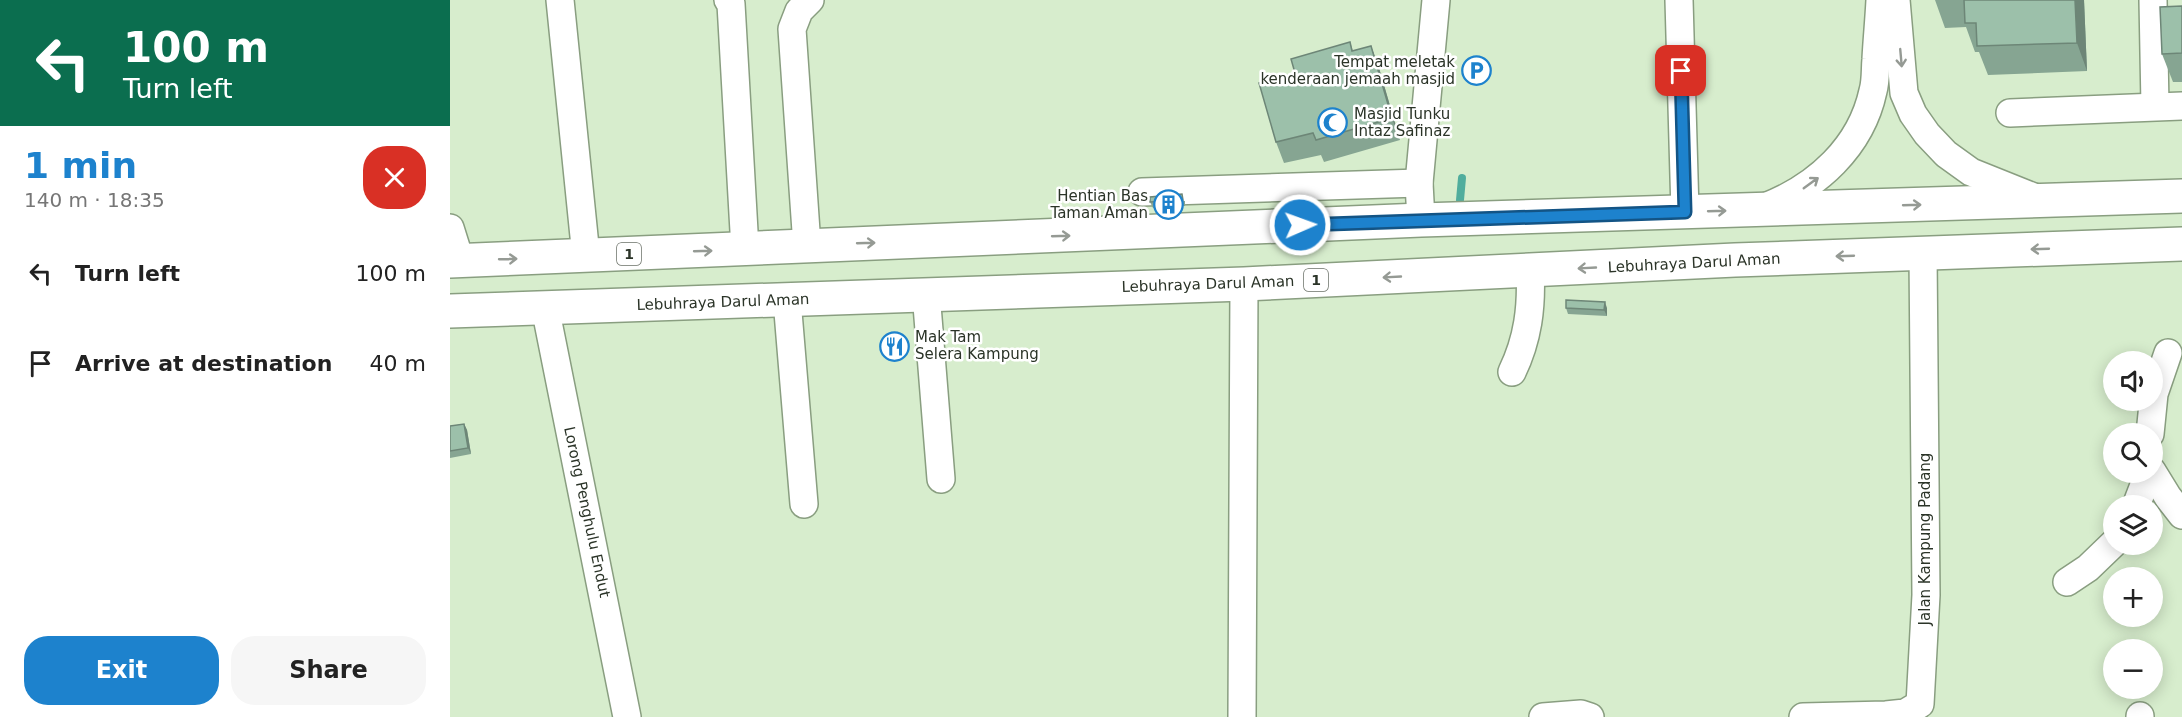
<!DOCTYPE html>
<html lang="en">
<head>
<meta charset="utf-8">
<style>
  :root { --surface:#fff; --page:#f6f6f6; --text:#222; --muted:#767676; --accent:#1d82cd }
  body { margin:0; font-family:"DejaVu Sans",sans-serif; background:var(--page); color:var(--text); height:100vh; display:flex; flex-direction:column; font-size:22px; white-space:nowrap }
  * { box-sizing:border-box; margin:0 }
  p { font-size:20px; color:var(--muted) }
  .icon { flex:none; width:33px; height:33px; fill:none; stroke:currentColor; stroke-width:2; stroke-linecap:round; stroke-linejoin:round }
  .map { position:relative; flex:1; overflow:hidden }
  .side { display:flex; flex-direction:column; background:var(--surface); width:450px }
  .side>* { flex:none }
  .hud { background:#0b6e4f; color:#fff; overflow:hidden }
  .controls { position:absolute; left:1653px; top:351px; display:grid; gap:12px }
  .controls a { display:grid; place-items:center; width:60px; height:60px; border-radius:50%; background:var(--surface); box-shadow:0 3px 15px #0003; font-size:30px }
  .pin { position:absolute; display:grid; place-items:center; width:51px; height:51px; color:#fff; margin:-26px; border-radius:12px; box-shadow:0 3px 9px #0006 }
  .me { position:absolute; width:66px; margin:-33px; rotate:88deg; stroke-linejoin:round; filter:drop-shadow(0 0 4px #0008) }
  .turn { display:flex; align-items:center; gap:21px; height:126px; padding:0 24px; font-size:27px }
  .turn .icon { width:78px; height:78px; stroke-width:2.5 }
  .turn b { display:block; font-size:42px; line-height:51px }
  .round { display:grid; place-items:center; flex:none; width:63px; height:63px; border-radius:24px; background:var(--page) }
  .head { display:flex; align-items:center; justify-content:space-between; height:102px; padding:0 24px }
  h1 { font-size:36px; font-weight:600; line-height:45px; color:var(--accent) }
  .action { display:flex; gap:12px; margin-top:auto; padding:12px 24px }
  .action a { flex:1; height:69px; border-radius:24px; background:var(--accent); color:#fff; font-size:24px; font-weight:600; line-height:69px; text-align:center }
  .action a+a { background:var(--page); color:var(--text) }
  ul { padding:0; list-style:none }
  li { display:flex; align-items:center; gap:18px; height:90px; padding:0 24px }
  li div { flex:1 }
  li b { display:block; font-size:22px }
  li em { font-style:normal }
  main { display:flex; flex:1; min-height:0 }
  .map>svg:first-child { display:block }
</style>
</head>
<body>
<main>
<section class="side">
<div class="hud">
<div class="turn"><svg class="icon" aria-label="left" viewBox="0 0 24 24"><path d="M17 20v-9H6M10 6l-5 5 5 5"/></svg><div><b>100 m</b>Turn left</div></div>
</div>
<div class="head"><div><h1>1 min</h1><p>140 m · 18:35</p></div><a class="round" style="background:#d93025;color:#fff"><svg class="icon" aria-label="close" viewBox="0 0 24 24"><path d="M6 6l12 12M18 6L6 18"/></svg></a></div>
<ul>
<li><svg class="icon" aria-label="left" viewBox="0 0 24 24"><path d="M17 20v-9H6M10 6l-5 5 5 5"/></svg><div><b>Turn left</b></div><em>100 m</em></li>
<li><svg class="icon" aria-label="arrive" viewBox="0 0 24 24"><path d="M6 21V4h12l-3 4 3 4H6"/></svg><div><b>Arrive at destination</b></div><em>40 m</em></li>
</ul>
<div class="action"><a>Exit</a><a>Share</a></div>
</section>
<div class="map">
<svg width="1732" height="717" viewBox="0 0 1732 717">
  <rect width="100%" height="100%" fill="#d7edcd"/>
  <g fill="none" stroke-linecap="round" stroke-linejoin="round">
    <path stroke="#50ad9d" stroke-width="8" d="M 1010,200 L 1012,178"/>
    <defs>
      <g id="minor">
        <path d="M 110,0 L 136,256"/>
        <path d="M 278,0 L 281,4 L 295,249"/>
        <path d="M 1229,0 L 1235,212"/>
        <path d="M 1446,0 L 1454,93 L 1463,114 L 1477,134 L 1496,154 L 1521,172 L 1586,198"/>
        <path d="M 1703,0 L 1705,106"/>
        <path d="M 1560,113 L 1732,106"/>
        <path d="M 692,192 L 969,183"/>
        <path d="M 1315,207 C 1367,187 1411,147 1423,91 C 1426,81 1425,70 1426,59 C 1427,40 1429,20 1430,0"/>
        <path d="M 971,220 L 969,183 L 986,0"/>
        <path d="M 0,228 L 10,260"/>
        <path d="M 357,246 L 342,29 L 349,11 L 360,0"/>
        <path d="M 476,293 L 491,479"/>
        <path d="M 337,300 L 354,504"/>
        <path d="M 95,307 L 177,717"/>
        <path d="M 1062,372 C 1078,339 1082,307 1080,270"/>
        <path d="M 1700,434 L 1704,394 L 1718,353"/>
        <path d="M 1702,471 L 1718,497 L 1732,515"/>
        <path d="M 1686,506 L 1699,472"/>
        <path d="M 1617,582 L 1638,568 L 1664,543"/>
        <path d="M 1690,716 L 1690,717"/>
        <path d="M 792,717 L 794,284"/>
        <path d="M 1093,717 L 1131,714 L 1140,717"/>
        <path d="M 1353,717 L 1436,715 L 1455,713 L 1470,704 L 1476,595 L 1473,254"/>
      </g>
      <g id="highway">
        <path d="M 0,261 L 971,220 L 1732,196"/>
        <path d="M 0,311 L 794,284 L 1285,260 L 1732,244"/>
      </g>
    </defs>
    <use href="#minor" stroke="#899e80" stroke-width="30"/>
    <use href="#highway" stroke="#899e80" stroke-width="36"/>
    <use href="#minor" stroke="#fff" stroke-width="27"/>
    <use href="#highway" stroke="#fff" stroke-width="33"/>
  </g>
  <g fill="#86a592">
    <path d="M 1485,0 L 1634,0 L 1637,71 L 1538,75 L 1529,52 L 1525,52 L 1516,27 L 1495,28 Z"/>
    <path d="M 1732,6 L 1732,82 L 1723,82 L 1712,54 Z"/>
    <path d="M 900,42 L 903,51 L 921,46 L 929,68 L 950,140 L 874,162 L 871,155 L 834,163 L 826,142 L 845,73 Z"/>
    <path d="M 700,197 L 735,201 L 735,206 L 703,208 L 700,202 Z"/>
    <path d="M 1116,308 L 1157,308 L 1157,316 L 1118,314 Z"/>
    <path d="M 14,424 L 17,430 L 21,454 L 0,458 L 0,426 Z"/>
  </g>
  <g fill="#6d8677">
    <path d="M 1625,0 L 1634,0 L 1637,71 L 1627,43 Z"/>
    <path d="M 921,46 L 929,68 L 950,140 L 942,118 Z"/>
    <path d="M 1155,302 L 1157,308 L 1157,316 L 1154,310 Z"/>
    <path d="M 14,424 L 17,430 L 21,454 L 18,448 Z"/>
  </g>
  <g fill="#9cc0aa" stroke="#6d8677" stroke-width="1.5">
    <path d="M 1514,0 L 1625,0 L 1627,43 L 1527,46 L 1526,23 L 1515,23 Z"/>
    <path d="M 1732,6 L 1732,53 L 1712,54 L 1710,7 Z"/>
    <path d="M 900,42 L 902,51 L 921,46 L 942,118 L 866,140 L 863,133 L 826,142 L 809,83 L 845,73 L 841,59 Z"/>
    <path d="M 732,194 L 733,200 L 700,202 L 700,197 Z"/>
    <path d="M 1116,300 L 1155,302 L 1154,310 L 1116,308 Z"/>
    <path d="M 14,424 L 18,448 L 0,451 L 0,426 Z"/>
  </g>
  <defs><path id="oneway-shaft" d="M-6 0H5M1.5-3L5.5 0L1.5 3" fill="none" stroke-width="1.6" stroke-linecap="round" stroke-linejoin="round" transform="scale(1.5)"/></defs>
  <g stroke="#959a94">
    <use href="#oneway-shaft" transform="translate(1451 58) rotate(85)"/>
    <use href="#oneway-shaft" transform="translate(1361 183) rotate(-36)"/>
    <use href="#oneway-shaft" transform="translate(1462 205) rotate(-2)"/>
    <use href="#oneway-shaft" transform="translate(1267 211) rotate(-2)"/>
    <use href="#oneway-shaft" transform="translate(611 236) rotate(-2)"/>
    <use href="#oneway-shaft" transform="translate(416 243) rotate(-2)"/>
    <use href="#oneway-shaft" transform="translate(1590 249) rotate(178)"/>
    <use href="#oneway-shaft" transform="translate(253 251) rotate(-2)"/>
    <use href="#oneway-shaft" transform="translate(1395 256) rotate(178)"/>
    <use href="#oneway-shaft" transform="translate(58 259) rotate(-2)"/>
    <use href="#oneway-shaft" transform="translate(1137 268) rotate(177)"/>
    <use href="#oneway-shaft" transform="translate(942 277) rotate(177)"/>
  </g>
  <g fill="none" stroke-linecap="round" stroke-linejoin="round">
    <defs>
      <path id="route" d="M 850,225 L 1235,212 L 1231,71"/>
    </defs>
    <use href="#route" stroke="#135485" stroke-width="15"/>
    <use href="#route" stroke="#1d82cd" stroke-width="10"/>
  </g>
  <defs>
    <symbol id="parking-ring" viewBox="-11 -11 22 22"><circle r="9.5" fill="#fff" stroke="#1d82cd" stroke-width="1.5"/><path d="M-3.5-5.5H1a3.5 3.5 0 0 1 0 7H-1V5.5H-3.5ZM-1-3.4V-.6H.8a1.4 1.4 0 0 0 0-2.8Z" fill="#1d82cd"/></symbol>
    <symbol id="mosque-ring" viewBox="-11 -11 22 22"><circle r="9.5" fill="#fff" stroke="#1d82cd" stroke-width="1.5"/><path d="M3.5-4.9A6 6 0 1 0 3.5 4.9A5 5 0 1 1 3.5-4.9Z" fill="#1d82cd"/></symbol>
    <symbol id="building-ring" viewBox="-11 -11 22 22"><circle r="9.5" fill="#fff" stroke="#1d82cd" stroke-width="1.5"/><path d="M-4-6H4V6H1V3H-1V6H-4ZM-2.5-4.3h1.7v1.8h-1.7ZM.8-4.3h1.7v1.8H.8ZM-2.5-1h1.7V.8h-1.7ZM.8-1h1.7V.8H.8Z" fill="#1d82cd"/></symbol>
    <symbol id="restaurant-ring" viewBox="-11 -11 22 22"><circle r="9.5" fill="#fff" stroke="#1d82cd" stroke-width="1.5"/><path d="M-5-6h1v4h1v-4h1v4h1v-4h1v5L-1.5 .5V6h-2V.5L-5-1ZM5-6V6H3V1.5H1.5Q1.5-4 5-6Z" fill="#1d82cd"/></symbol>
  </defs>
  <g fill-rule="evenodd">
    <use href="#parking-ring" x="1010" y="54" width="33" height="33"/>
    <use href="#mosque-ring" x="866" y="106" width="33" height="33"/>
    <use href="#building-ring" x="702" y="188" width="33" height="33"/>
    <use href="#restaurant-ring" x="428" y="330" width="33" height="33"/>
  </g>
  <g text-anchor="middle" stroke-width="5" stroke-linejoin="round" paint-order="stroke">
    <g fill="#fff" stroke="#6b7168" stroke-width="1.5">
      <rect x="167" y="243" width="24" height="22" rx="4.5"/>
      <rect x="854" y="269" width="24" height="22" rx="4.5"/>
    </g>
    <g font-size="14" font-weight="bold" fill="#2b3428">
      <text x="179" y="259">1</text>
      <text x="866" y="285">1</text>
    </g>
    <g font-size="15" fill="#2b3428" stroke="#fff" text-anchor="end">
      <text x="1005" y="67">Tempat meletak<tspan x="1005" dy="17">kenderaan jemaah masjid</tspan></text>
      <text x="904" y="119" text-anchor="start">Masjid Tunku<tspan x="904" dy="17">Intaz Safinaz</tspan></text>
      <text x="698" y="201">Hentian Bas<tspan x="698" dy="17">Taman Aman</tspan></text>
      <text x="465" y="342" text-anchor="start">Mak Tam<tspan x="465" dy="17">Selera Kampung</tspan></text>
    </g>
    <g font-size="15" fill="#2b3428" stroke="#fff">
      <text transform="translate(1244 263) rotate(-3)" y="5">Lebuhraya Darul Aman</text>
      <text transform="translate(758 284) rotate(-2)" y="5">Lebuhraya Darul Aman</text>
      <text transform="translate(273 302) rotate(-2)" y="5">Lebuhraya Darul Aman</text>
      <text transform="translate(137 512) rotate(78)" y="5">Lorong Penghulu Endut</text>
      <text transform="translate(1475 539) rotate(-90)" y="5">Jalan Kampung Padang</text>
    </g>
  </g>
</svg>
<div class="controls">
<a><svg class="icon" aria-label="sound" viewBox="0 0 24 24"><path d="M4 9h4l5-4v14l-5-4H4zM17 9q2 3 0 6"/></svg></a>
<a><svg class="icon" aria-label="search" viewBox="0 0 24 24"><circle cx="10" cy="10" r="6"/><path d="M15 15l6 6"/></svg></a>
<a><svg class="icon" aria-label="layers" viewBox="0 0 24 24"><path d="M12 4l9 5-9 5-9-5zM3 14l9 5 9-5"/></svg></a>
<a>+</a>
<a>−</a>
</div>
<div class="pin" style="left:1231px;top:71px;background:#d93025"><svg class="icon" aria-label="arrive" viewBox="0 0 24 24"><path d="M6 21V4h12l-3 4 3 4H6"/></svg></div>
<svg class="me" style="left:850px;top:225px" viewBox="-20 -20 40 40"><circle r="17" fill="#1d82cd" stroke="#fff" stroke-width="3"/><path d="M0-11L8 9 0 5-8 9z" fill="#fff"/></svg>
</div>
</main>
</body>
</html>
